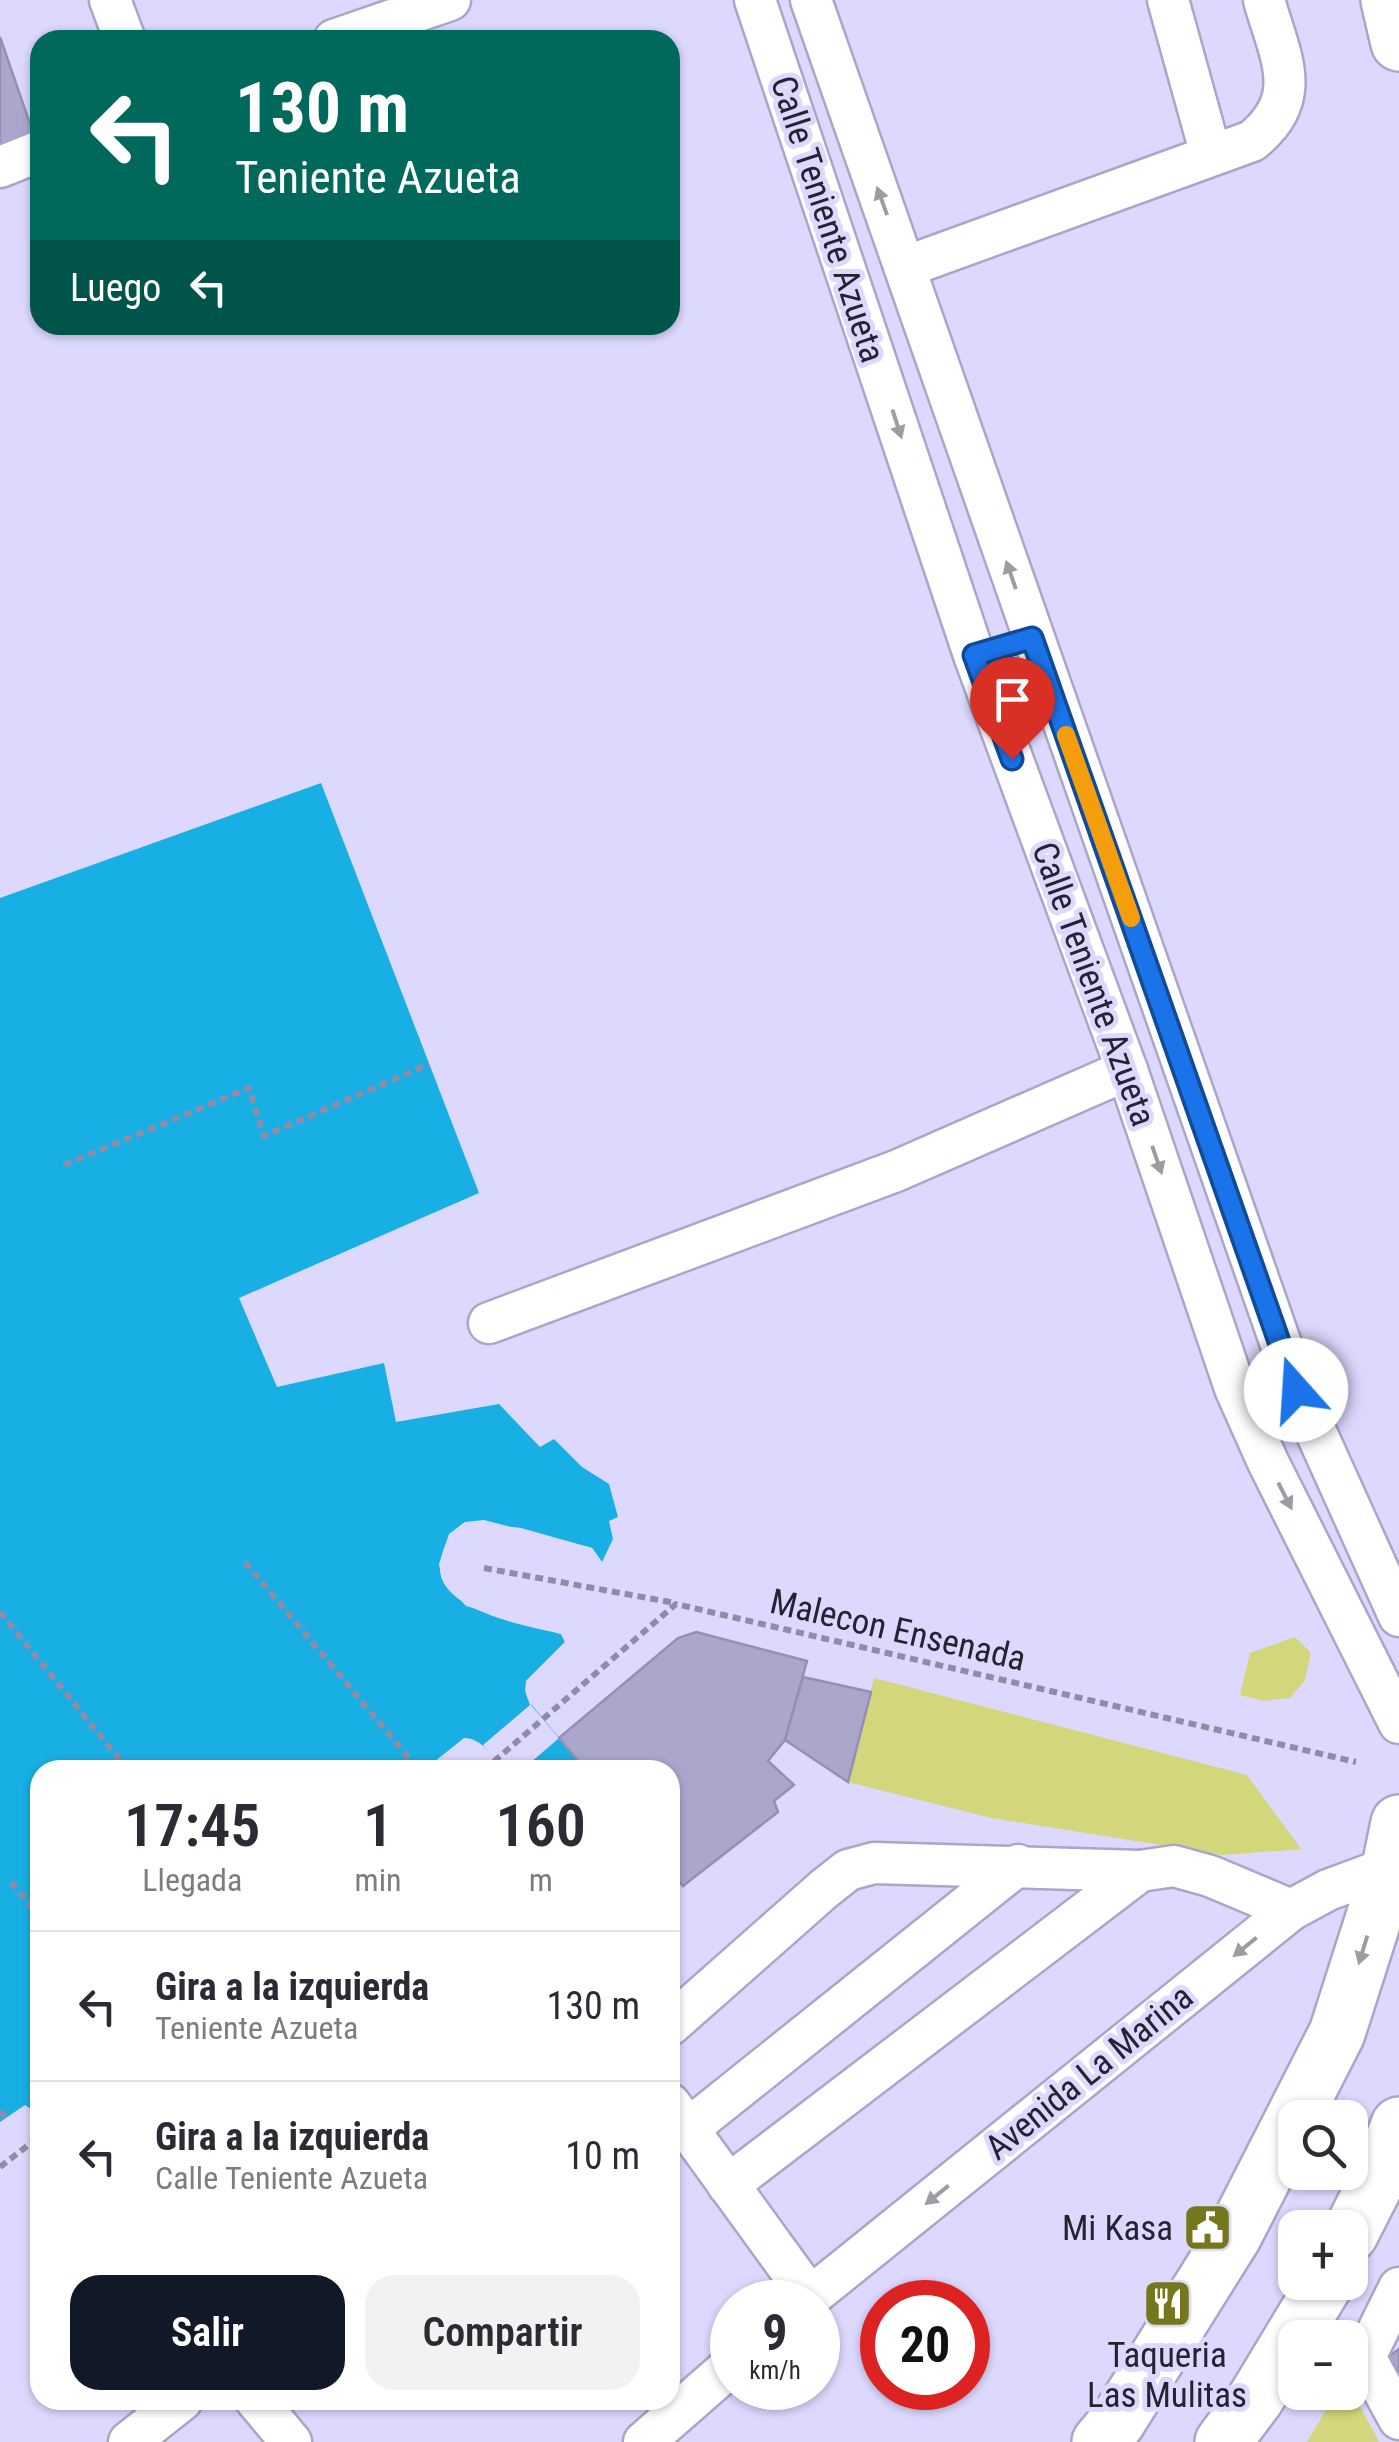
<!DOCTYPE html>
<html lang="es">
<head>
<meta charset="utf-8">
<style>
  :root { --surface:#fff; --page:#f2f2f3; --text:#2b2b33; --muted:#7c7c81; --line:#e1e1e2; --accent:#111827 }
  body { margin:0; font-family:"Roboto Condensed",sans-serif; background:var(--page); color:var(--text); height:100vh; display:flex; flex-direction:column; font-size:38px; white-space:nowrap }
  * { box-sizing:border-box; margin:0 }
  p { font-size:32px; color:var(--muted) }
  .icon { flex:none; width:55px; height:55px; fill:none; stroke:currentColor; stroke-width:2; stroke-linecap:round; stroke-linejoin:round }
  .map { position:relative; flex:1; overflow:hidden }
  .panel { position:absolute; left:30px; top:1760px; width:650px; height:650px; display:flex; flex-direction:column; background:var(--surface); border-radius:30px; box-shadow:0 2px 8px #0004 }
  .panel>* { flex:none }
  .top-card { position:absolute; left:30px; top:30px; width:650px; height:305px; border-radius:30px; box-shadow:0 2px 8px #0004; background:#00695c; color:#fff; overflow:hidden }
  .fabs { position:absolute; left:1278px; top:2100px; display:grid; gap:20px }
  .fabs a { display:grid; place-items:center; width:90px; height:90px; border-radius:20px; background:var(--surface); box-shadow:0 2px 8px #0004; font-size:50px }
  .speed { position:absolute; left:710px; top:2280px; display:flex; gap:20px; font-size:50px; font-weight:700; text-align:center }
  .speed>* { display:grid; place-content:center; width:130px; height:130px; border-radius:50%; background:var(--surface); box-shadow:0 2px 8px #0004; line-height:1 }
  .speed small { font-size:25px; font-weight:400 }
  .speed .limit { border:15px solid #d22; background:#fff; color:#111 }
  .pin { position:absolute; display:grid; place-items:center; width:85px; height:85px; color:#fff; margin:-102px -42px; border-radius:50% 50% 50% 0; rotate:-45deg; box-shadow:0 0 10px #0007 }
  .pin .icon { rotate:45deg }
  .me { position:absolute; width:110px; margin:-55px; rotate:341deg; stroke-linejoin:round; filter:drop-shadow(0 0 8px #0008) }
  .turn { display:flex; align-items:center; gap:35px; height:210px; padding:0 40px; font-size:45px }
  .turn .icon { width:130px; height:130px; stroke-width:2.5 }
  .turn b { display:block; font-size:70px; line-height:85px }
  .then { display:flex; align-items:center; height:95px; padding:0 40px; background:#0003; gap:20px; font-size:38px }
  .eta { display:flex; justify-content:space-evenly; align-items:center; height:170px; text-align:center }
  .eta b { font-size:60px; font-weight:600; line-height:70px }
  .cta { display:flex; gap:20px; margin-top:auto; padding:20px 40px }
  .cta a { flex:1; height:115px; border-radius:30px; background:var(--accent); color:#fff; font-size:40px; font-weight:600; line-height:115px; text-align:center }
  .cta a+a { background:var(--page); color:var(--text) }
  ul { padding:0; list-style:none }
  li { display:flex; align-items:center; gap:30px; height:150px; padding:0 40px; border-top:2px solid var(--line) }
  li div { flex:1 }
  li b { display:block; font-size:38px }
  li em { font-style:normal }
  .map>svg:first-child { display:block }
</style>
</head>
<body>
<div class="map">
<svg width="1399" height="2442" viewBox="0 0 1399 2442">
  <rect width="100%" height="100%" fill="#dcd8fe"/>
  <g fill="#d4d67c">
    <path d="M 1295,1637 L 1311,1653 L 1305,1680 L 1290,1698 L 1264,1701 L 1240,1695 L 1250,1653 Z"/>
    <path d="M 874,1678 L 1247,1775 L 1301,1849 L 1223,1855 L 992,1818 L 848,1782 Z"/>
    <path d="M 1350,2388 L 1379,2442 L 1307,2442 L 1336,2393 L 1350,2392 Z"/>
  </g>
  <path fill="#18afe5" d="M 321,783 L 479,1193 L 239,1298 L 277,1387 L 384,1363 L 396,1422 L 499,1404 L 540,1447 L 554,1439 L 582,1467 L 609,1484 L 618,1517 L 609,1521 L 613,1539 L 602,1562 L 592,1548 L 521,1528 L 465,1522 C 451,1532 445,1541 441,1559 C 428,1610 528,1626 561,1634 L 565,1642 L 526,1681 L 531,1704 L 586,1770 L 504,1770 C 493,1757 482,1738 464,1738 L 424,1770 L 40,1770 L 40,2115 L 25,2105 L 0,2122 L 0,898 Z"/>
  <path fill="#dcd8fe" d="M 484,1520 L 592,1548 L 602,1562 L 595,1561 L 589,1552 L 484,1525 L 467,1526 L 453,1537 L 444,1564 L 447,1576 L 469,1602 L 563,1629 L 570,1640 L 559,1657 L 531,1683 L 530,1690 L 534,1701 L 531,1705 L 559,1738 L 522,1770 L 504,1770 L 483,1745 L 530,1705 L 525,1691 L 526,1681 L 565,1642 L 561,1634 L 466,1606 L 442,1579 L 439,1564 L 449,1534 L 465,1522 Z"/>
  <g fill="#aba7cc" stroke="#9490b4" stroke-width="2.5">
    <path d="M 0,37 L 38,147 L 0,160 Z"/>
    <path d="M 696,1632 L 807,1661 L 785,1740 L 768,1761 L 794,1785 L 774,1801 L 778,1812 L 683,1886 L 670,1871 L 670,1770 L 586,1770 L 559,1738 L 678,1638 Z"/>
    <path d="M 803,1677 L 871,1692 L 848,1782 L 785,1740 Z"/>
    <path d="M 1399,2349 L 1399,2373 L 1388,2357 Z"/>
  </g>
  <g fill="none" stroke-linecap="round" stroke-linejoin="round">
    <defs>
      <g id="minor">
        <path d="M 110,0 L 125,40"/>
        <path d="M 755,0 L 974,655 L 1127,1070 L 1235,1388 L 1268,1462 L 1399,1723"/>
        <path d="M 811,0 L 1297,1390 L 1399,1616"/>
        <path d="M 1168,0 L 1211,155"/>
        <path d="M 334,40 L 450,0"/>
        <path d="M 0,167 L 40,151"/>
        <path d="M 905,267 L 1252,141 C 1306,98 1280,57 1264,0"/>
        <path d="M 489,1323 L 896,1171 L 1127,1070"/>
        <path d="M 670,2025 L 824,1889 L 848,1870 L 874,1863 L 1140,1871 L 1174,1866 L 1210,1876 L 1291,1910"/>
        <path d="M 670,2104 L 810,2297"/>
        <path d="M 688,2129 L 1018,1865"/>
        <path d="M 728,2185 L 1140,1871"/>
        <path d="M 1399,2288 L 1365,2357 L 1399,2419"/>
        <path d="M 804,2302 L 1291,1910 L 1328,1890 L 1390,1867"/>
        <path d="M 256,2400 L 291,2442"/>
        <path d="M 129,2442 L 182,2400"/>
        <path d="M 644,2442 L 732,2365"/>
      </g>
      <g id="highway">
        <path d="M 1389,0 L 1399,43"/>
        <path d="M 1350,2234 L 1380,2175 L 1399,2125"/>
        <path d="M 1100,2442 L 1117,2422 L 1234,2235 L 1337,2033 L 1390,1867 L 1399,1823"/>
        <path d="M 1223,2442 L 1256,2398 L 1326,2282"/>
      </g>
    </defs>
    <use href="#minor" stroke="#a9a6ca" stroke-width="45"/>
    <use href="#highway" stroke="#a9a6ca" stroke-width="60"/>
    <g stroke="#8f8ca8" stroke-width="6" stroke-dasharray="8 5" stroke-linecap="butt">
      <path d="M 64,1165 L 249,1088 L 264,1136 L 429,1064"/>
      <path d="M 245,1562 L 419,1770"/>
      <path d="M 484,1568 L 675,1603"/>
      <path d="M 0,1612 L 128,1770"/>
      <path d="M 484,1770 L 676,1604 L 1356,1762"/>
      <path d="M 11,1882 L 40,1918"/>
      <path d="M 0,2111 L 6,2118"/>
      <path d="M 0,2167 L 40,2136"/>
    </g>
    <use href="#minor" stroke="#fff" stroke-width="40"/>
    <use href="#highway" stroke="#fff" stroke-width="55"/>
  </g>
  <defs><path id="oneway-solid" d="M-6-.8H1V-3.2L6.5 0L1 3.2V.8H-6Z" transform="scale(2.5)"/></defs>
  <g fill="#9d9ca2">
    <use href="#oneway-solid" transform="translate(882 201) rotate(-110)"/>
    <use href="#oneway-solid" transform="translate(897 424) rotate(72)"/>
    <use href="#oneway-solid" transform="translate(1011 575) rotate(-109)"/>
    <use href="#oneway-solid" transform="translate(1157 1160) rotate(71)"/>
    <use href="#oneway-solid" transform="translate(1285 1496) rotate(63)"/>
    <use href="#oneway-solid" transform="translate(1245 1947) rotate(141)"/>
    <use href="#oneway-solid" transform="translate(1363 1950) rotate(107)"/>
    <use href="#oneway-solid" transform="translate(937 2195) rotate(141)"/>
  </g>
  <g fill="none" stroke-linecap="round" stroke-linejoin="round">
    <defs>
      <path id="route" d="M 1012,759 L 974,655 L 1032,638 L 1296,1390"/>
    </defs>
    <use href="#route" stroke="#114b97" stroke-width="25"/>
    <use href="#route" stroke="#1a73e8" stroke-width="18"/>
    <path stroke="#f59e0b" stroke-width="18" d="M 1066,735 L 1131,918"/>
  </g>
  <defs>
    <symbol id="civic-square" viewBox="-11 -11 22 22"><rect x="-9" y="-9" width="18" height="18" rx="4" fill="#76771d" stroke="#dcd8fe"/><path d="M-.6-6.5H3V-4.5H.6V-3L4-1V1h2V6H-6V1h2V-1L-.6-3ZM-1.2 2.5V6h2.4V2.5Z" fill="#fff"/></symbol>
    <symbol id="restaurant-square" viewBox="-11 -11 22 22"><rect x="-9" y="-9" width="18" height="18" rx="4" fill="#76771d" stroke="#dcd8fe"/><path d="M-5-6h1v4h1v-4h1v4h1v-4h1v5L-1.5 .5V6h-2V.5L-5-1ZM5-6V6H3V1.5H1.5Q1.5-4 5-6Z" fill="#fff"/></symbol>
  </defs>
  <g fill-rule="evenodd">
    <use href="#civic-square" x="1180" y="2200" width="55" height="55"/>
    <use href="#restaurant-square" x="1140" y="2276" width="55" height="55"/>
  </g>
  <g text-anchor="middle" stroke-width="10" stroke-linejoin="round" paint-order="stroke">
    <g font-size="35" fill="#252331" stroke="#dcd8fe">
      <text transform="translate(828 219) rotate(72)" y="12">Calle Teniente Azueta</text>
      <text transform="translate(1094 984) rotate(70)" y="12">Calle Teniente Azueta</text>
      <text transform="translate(898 1630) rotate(13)" y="12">Malecon Ensenada</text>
      <text transform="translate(1089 2072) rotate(-39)" y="12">Avenida La Marina</text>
    </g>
    <g font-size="35" fill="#252331" stroke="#dcd8fe" text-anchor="end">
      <text x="1173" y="2240">Mi Kasa</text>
      <text x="1167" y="2367" text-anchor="middle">Taqueria<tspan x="1167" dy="40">Las Mulitas</tspan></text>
    </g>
  </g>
</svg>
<div class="fabs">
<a><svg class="icon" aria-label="search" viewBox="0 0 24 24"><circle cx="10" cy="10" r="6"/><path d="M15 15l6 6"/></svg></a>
<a>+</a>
<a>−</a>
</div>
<div class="speed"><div>9<small>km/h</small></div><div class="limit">20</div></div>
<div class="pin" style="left:1012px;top:759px;background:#d93025"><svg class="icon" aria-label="arrive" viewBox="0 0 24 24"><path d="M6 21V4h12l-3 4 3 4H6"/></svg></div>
<svg class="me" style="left:1296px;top:1390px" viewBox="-20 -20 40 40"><circle r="19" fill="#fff"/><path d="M0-13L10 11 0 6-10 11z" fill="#1a73e8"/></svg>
<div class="top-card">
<div class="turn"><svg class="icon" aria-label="left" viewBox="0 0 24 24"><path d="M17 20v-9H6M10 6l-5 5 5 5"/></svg><div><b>130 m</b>Teniente Azueta</div></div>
<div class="then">Luego<svg class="icon" aria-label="left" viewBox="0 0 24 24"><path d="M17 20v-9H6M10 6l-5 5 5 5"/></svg></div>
</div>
<section class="panel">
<div class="eta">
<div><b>17:45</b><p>Llegada</p></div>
<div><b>1</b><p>min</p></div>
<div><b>160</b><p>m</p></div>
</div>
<ul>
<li><svg class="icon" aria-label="left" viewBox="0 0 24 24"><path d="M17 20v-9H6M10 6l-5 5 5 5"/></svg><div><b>Gira a la izquierda</b><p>Teniente Azueta</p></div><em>130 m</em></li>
<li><svg class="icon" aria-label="left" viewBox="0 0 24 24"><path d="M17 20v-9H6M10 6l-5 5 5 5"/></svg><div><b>Gira a la izquierda</b><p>Calle Teniente Azueta</p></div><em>10 m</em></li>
</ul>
<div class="cta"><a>Salir</a><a>Compartir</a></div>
</section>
</div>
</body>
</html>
